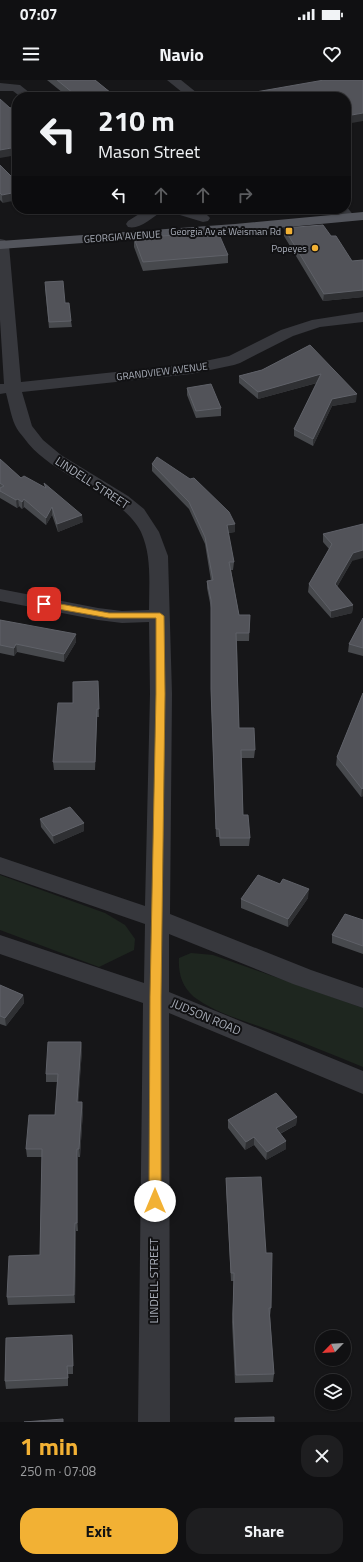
<!DOCTYPE html>
<html lang="en">
<head>
<meta charset="utf-8">
<style>
  :root { --surface:#101012; --page:#1e1e20; --text:#f1f3f6; --muted:#9c9d9f; --line:#303032; --accent:#f2b134 }
  body { margin:0; font-family:"Titillium Web",sans-serif; background:var(--page); color:var(--text); height:100vh; display:flex; flex-direction:column; font-size:15px; white-space:nowrap }
  * { box-sizing:border-box; margin:0 }
  p { font-size:13px; color:var(--muted) }
  .icon { flex:none; width:22px; height:22px; fill:none; stroke:currentColor; stroke-width:2; stroke-linecap:round; stroke-linejoin:round }
  .map { position:relative; height:1342px; overflow:hidden }
  .panel { display:flex; flex-direction:column; background:var(--surface); flex:1 }
  .panel>* { flex:none }
  .banner { position:absolute; left:12px; top:12px; width:339px; height:122px; border-radius:16px; box-shadow:0 1px 3px #0004,0 0 0 1px var(--line); background:#101012; color:var(--text); overflow:hidden }
  .needle { width:26px; rotate:245deg }
  .controls { position:absolute; left:315px; top:1250px; display:grid; gap:8px }
  .controls a { display:grid; place-items:center; width:36px; height:36px; border-radius:50%; background:var(--surface); box-shadow:0 1px 3px #0004,0 0 0 1px var(--line); font-size:20px }
  .pin { position:absolute; display:grid; place-items:center; width:34px; height:34px; color:#fff; margin:-17px; border-radius:8px; box-shadow:0 2px 6px #0006 }
  .me { position:absolute; width:44px; margin:-22px; rotate:0deg; stroke-linejoin:round; filter:drop-shadow(0 0 3px #0008) }
  .turn { display:flex; align-items:center; gap:14px; height:84px; padding:0 20px; font-size:18px }
  .turn .icon { width:52px; height:52px; stroke-width:2.5 }
  .turn b { display:block; font-size:28px; line-height:34px }
  .lanes { display:flex; align-items:center; height:38px; padding:0 20px; background:#0003; justify-content:center; gap:20px; direction:ltr }
  .lanes .off { opacity:.35 }
  .round { display:grid; place-items:center; flex:none; width:42px; height:42px; border-radius:16px; background:var(--page) }
  .overview { display:flex; align-items:center; justify-content:space-between; height:68px; padding:0 20px }
  h1 { font-size:24px; font-weight:700; line-height:30px; color:var(--accent) }
  .action { display:flex; gap:8px; margin-top:auto; padding:8px 20px }
  .action a { flex:1; height:46px; border-radius:16px; background:var(--accent); color:#111; font-size:16px; font-weight:700; line-height:46px; text-align:center }
  .action a+a { background:var(--page); color:var(--text) }
  .status { display:flex; justify-content:space-between; align-items:center; height:28px; padding:0 20px; background:var(--surface); direction:ltr }
  .status svg { height:11px; fill:currentColor }
  header { display:flex; justify-content:space-between; align-items:center; height:52px; padding:0 20px; background:var(--surface); font-size:18px; font-weight:700 }
  .map>svg:first-child { display:block }
</style>
</head>
<body>
<div class="status"><b>07:07</b><svg viewBox="0 0 49 12"><path d="M0 12V9h3v3zM5 12V6h3v6zM10 12V3h3v9zM15 12V0h3v12zM26 1h20v11H26zM47 4h2v5h-2z"/></svg></div>
<header><svg class="icon" aria-label="menu" viewBox="0 0 24 24"><path d="M4 6h16M4 12h16M4 18h16"/></svg>Navio<svg class="icon" aria-label="heart" viewBox="0 0 24 24"><path d="M12 20l-8-8c-3-5 5-10 8-4 3-6 11-1 8 4z"/></svg></header>
<div class="map">
<svg width="363" height="1342" viewBox="0 0 363 1342">
  <rect width="100%" height="100%" fill="#161618"/>
  <g fill="#1e261f">
    <path d="M 0,795 L 105,833 L 125,845 L 135,859 L 134,870 L 99,887 L 0,850 Z"/>
    <path d="M 191,873 L 213,875 L 363,928 L 363,987 C 333,975 303,962 272,951 C 246,941 217,934 194,917 C 182,907 178,893 179,878 Z"/>
  </g>
  <g fill="none" stroke-linecap="round" stroke-linejoin="round">
    <g fill="#37383d" fill-rule="evenodd">
      <path d="M 167,0 L 181,0 L 202,17 L 188,17 Z"/>
      <path d="M 0,3 L 20,5 L 35,17 L 21,17 L 13,11 L 0,11 Z"/>
      <path d="M 346,126 L 355,137 L 353,140 C 343,142 340,137 335,129 L 346,129 Z"/>
      <path d="M 147,129 L 163,129 L 161,132 C 151,138 140,150 128,147 L 126,144 L 128,141 Z"/>
      <path d="M 168,129 C 179,129 203,128 210,138 L 208,141 L 203,142 L 170,132 Z"/>
      <path d="M 0,159 L 5,160 L 9,165 L 21,302 L 191,284 L 229,276 L 281,250 L 312,240 L 363,232 L 363,242 L 320,247 L 293,256 L 240,283 L 234,285 L 191,294 L 22,312 L 32,346 L 43,360 L 61,375 L 128,416 L 144,429 L 159,452 L 168,476 L 172,614 L 170,834 L 311,890 L 363,908 L 363,928 L 293,904 L 169,854 L 169,912 L 363,991 L 363,1014 L 169,933 L 170,1342 L 138,1342 L 143,923 L 0,874 L 0,855 L 144,903 L 145,844 L 0,794 L 0,777 L 145,826 L 150,614 L 149,542 L 122,543 L 98,540 L 0,521 L 0,509 L 98,528 L 122,531 L 149,530 C 149,504 152,476 141,452 C 120,411 52,398 24,358 C 21,354 17,350 15,345 C 11,336 9,324 6,313 L 0,314 L 0,304 L 4,304 L 0,240 Z"/>
    </g>
    <path fill="#53555c" fill-rule="evenodd" d="M 363,132 L 363,140 L 235,152 L 0,169 L 0,161 L 235,144 Z"/>
  </g>
  <g fill="#47494d">
    <path d="M 47,0 L 95,0 L 116,17 L 68,17 Z"/>
    <path d="M 0,85 L 3,123 L 0,120 Z"/>
    <path d="M 284,148 L 331,156 L 352,181 L 363,180 L 363,217 L 323,221 L 284,156 Z"/>
    <path d="M 134,158 L 228,175 L 228,183 L 143,191 L 134,167 Z"/>
    <path d="M 45,208 L 65,223 L 71,241 L 72,247 L 49,248 Z"/>
    <path d="M 310,265 L 356,322 L 332,326 L 313,366 L 294,356 L 294,349 L 317,303 L 258,319 L 239,303 L 239,296 L 262,290 Z"/>
    <path d="M 187,308 L 221,328 L 221,336 L 196,338 L 187,315 Z"/>
    <path d="M 0,379 L 21,398 L 45,408 L 44,403 L 83,442 L 58,452 L 52,435 L 46,445 L 24,427 L 22,429 L 19,426 L 17,428 L 0,418 Z"/>
    <path d="M 152,384 L 235,452 L 228,453 L 234,482 L 233,490 L 231,490 L 239,535 L 250,535 L 249,561 L 237,561 L 239,648 L 255,670 L 254,678 L 242,678 L 243,735 L 250,758 L 249,766 L 220,766 L 219,757 L 216,757 L 211,617 L 211,528 L 207,508 L 207,501 L 211,501 L 205,464 L 189,429 L 152,391 Z"/>
    <path d="M 323,454 L 352,481 L 337,507 L 353,525 L 352,533 L 331,538 L 308,512 L 309,504 L 329,469 L 323,462 Z"/>
    <path d="M 363,538 L 363,576 L 348,572 L 349,564 Z"/>
    <path d="M 0,540 L 76,562 L 64,582 L 17,572 L 14,576 L 0,573 Z"/>
    <path d="M 98,601 L 99,637 L 97,637 L 95,690 L 54,690 L 53,682 L 73,623 Z"/>
    <path d="M 363,613 L 363,716 L 361,717 L 336,685 L 337,677 Z"/>
    <path d="M 40,739 L 84,743 L 84,751 L 54,764 L 41,747 Z"/>
    <path d="M 308,818 L 288,847 L 241,828 L 241,819 Z"/>
    <path d="M 363,840 L 363,874 L 332,863 L 332,855 Z"/>
    <path d="M 0,905 L 23,915 L 24,923 L 6,946 L 0,944 Z"/>
    <path d="M 81,962 L 82,970 L 78,1022 L 82,1022 L 83,1030 L 80,1077 L 78,1077 L 78,1151 L 76,1151 L 75,1223 L 8,1225 L 7,1217 L 40,1175 L 42,1077 L 27,1077 L 26,1069 L 55,1035 L 57,1002 L 46,1002 L 46,994 Z"/>
    <path d="M 297,1037 L 296,1045 L 280,1054 L 286,1061 L 286,1069 L 266,1080 L 254,1065 L 245,1070 L 228,1048 L 228,1040 Z"/>
    <path d="M 226,1098 L 266,1173 L 271,1228 L 270,1236 L 274,1294 L 273,1302 L 235,1303 L 232,1242 L 234,1201 L 231,1201 L 226,1106 Z"/>
    <path d="M 73,1263 L 73,1294 L 68,1294 L 68,1306 L 6,1309 L 5,1301 Z"/>
  </g>
  <g fill="#2f3033">
    <path d="M 363,33 L 363,41 L 346,44 L 346,36 Z"/>
    <path d="M 17,67 L 17,75 L 0,78 L 0,70 Z"/>
    <path d="M 17,112 L 17,120 L 3,123 L 2,115 Z"/>
    <path d="M 363,210 L 363,217 L 323,221 L 324,214 Z"/>
    <path d="M 321,294 L 320,302 L 258,319 L 258,312 Z"/>
    <path d="M 357,314 L 356,322 L 332,326 L 313,366 L 313,359 L 332,319 Z"/>
    <path d="M 18,419 L 19,426 L 17,428 L 16,420 Z"/>
    <path d="M 24,419 L 24,427 L 22,429 L 22,422 Z"/>
    <path d="M 52,427 L 52,435 L 46,445 L 46,438 Z"/>
    <path d="M 82,435 L 83,442 L 58,452 L 57,444 Z"/>
    <path d="M 235,444 L 235,452 L 227,453 L 227,445 Z"/>
    <path d="M 363,470 L 363,478 L 352,481 L 334,512 L 335,504 L 353,473 Z"/>
    <path d="M 353,525 L 352,533 L 331,538 L 331,531 Z"/>
    <path d="M 76,554 L 76,562 L 64,582 L 64,574 Z"/>
    <path d="M 16,564 L 17,572 L 14,576 L 14,568 Z"/>
    <path d="M 97,629 L 97,637 L 95,690 L 95,682 Z"/>
    <path d="M 363,708 L 363,716 L 361,717 L 362,709 Z"/>
    <path d="M 84,743 L 84,751 L 54,764 L 53,756 Z"/>
    <path d="M 309,809 L 308,818 L 288,847 L 288,839 Z"/>
    <path d="M 23,915 L 24,923 L 6,946 L 5,938 Z"/>
    <path d="M 81,962 L 82,970 L 78,1030 L 77,1022 Z"/>
    <path d="M 82,1022 L 83,1030 L 80,1077 L 79,1069 Z"/>
    <path d="M 297,1037 L 296,1045 L 275,1056 L 276,1048 Z"/>
    <path d="M 254,1057 L 254,1065 L 245,1070 L 246,1062 Z"/>
    <path d="M 286,1061 L 286,1069 L 266,1080 L 267,1072 Z"/>
    <path d="M 77,1069 L 78,1077 L 78,1151 L 77,1143 Z"/>
    <path d="M 75,1143 L 76,1151 L 75,1223 L 74,1215 Z"/>
    <path d="M 72,1255 L 73,1263 L 73,1294 L 73,1286 Z"/>
  </g>
  <g fill="#525359" stroke="#5f6168">
    <path d="M 57,0 L 95,0 L 116,17 L 78,17 Z"/>
    <path d="M 324,0 L 363,0 L 363,33 L 346,36 L 346,17 L 234,17 L 233,16 Z"/>
    <path d="M 0,19 L 10,28 L 13,27 L 17,31 L 17,67 L 0,70 Z"/>
    <path d="M 0,85 L 17,102 L 17,112 L 2,115 L 0,113 Z"/>
    <path d="M 323,145 L 331,156 L 336,156 L 352,181 L 363,180 L 363,210 L 324,214 L 284,148 Z"/>
    <path d="M 218,152 L 228,175 L 143,182 L 134,158 Z"/>
    <path d="M 63,201 L 65,223 L 69,223 L 71,241 L 49,242 L 45,202 Z"/>
    <path d="M 310,265 L 357,314 L 332,319 L 313,359 L 294,349 L 321,294 L 258,312 L 239,296 L 262,290 Z"/>
    <path d="M 211,304 L 221,328 L 196,331 L 187,308 Z"/>
    <path d="M 157,377 L 190,399 L 194,398 L 229,432 L 235,444 L 227,445 L 234,482 L 229,482 L 239,535 L 250,535 L 249,553 L 236,553 L 239,648 L 254,648 L 255,670 L 241,670 L 243,735 L 248,735 L 250,758 L 220,758 L 219,749 L 216,749 L 211,609 L 211,520 L 207,501 L 213,500 L 205,457 L 189,422 L 152,384 Z"/>
    <path d="M 0,379 L 21,398 L 24,396 L 46,408 L 44,403 L 82,435 L 57,444 L 52,427 L 46,438 L 24,419 L 22,422 L 18,419 L 16,420 L 0,411 L 0,408 L 4,406 L 0,403 Z"/>
    <path d="M 363,444 L 363,470 L 353,473 L 335,504 L 353,525 L 331,531 L 309,504 L 332,464 L 323,454 Z"/>
    <path d="M 363,538 L 363,568 L 349,564 Z"/>
    <path d="M 0,540 L 76,554 L 64,574 L 16,564 L 14,568 L 0,565 Z"/>
    <path d="M 98,601 L 99,629 L 97,629 L 95,682 L 53,682 L 58,623 L 73,623 L 73,602 Z"/>
    <path d="M 363,613 L 363,708 L 362,709 L 337,677 Z"/>
    <path d="M 70,727 L 84,743 L 53,756 L 40,739 Z"/>
    <path d="M 258,795 L 280,804 L 283,799 L 309,809 L 288,839 L 241,819 Z"/>
    <path d="M 345,834 L 363,840 L 363,866 L 332,855 Z"/>
    <path d="M 0,905 L 23,915 L 5,938 L 0,936 Z"/>
    <path d="M 48,962 L 81,962 L 77,1022 L 82,1022 L 79,1069 L 77,1069 L 77,1143 L 75,1143 L 74,1215 L 7,1217 L 9,1176 L 40,1175 L 42,1069 L 26,1069 L 29,1035 L 55,1035 L 58,994 L 46,994 Z"/>
    <path d="M 276,1013 L 297,1037 L 276,1048 L 286,1061 L 267,1072 L 254,1057 L 246,1062 L 228,1040 Z"/>
    <path d="M 261,1097 L 266,1173 L 272,1173 L 271,1228 L 269,1228 L 274,1294 L 236,1295 L 233,1234 L 234,1193 L 231,1193 L 226,1098 Z"/>
    <path d="M 72,1255 L 73,1286 L 67,1286 L 68,1298 L 5,1301 L 6,1258 Z"/>
    <path d="M 274,1337 L 274,1342 L 235,1342 L 235,1338 Z"/>
    <path d="M 63,1339 L 63,1342 L 24,1342 Z"/>
  </g>
  <path fill="#f2b134" stroke="#9d7322" d="M 44,521 L 109,533 L 160,533 L 164,536 L 165,614 L 161,917 L 161,1121 L 159,1125 L 155,1126 L 150,1125 L 149,1121 L 150,917 L 156,614 L 156,538 L 109,538 L 41,526 L 40,524 Z"/>
  <g fill="#f2b134" stroke="#111113" stroke-width="1.5">
    <rect x="285" y="147" width="8" height="8" rx="2"/>
    <circle cx="315" cy="168" r="4"/>
  </g>
  <g text-anchor="middle" stroke-width="4" stroke-linejoin="round" paint-order="stroke">
    <g font-size="10" fill="#a8adb8" stroke="#111113" text-anchor="end">
      <text x="281" y="155">Georgia Av at Weisman Rd</text>
      <text x="307" y="172">Popeyes</text>
    </g>
    <g font-size="10" fill="#a8adb8" stroke="#111113">
      <text transform="translate(122 156) rotate(-4)" y="4">GEORGIA AVENUE</text>
      <text transform="translate(162 291) rotate(-7)" y="4">GRANDVIEW AVENUE</text>
    </g>
    <g font-size="12" fill="#a8adb8" stroke="#111113">
      <text transform="translate(92 403) rotate(33)" y="4">LINDELL STREET</text>
      <text transform="translate(206 937) rotate(23)" y="4">JUDSON ROAD</text>
      <text transform="translate(154 1201) rotate(-90)" y="4">LINDELL STREET</text>
    </g>
  </g>
</svg>
<div class="controls">
<a><svg class="needle" viewBox="-14 -14 28 28"><path d="M0-13l5 13h-10z" fill="#e53935"/><path d="M0 13l5-13h-10z" fill="#9c9d9f"/></svg></a>
<a><svg class="icon" aria-label="layers" viewBox="0 0 24 24"><path d="M12 4l9 5-9 5-9-5zM3 14l9 5 9-5"/></svg></a>
</div>
<div class="pin" style="left:44px;top:524px;background:#d93025"><svg class="icon" aria-label="arrive" viewBox="0 0 24 24"><path d="M6 21V4h12l-3 4 3 4H6"/></svg></div>
<svg class="me" style="left:155px;top:1121px" viewBox="-20 -20 40 40"><circle r="19" fill="#fff"/><path d="M0-13L10 11 0 6-10 11z" fill="#f2b134"/></svg>
<div class="banner">
<div class="turn"><svg class="icon" aria-label="left" viewBox="0 0 24 24"><path d="M17 20v-9H6M10 6l-5 5 5 5"/></svg><div><b>210 m</b>Mason Street</div></div>
<div class="lanes"><svg class="icon" aria-label="left" viewBox="0 0 24 24"><path d="M17 20v-9H6M10 6l-5 5 5 5"/></svg><svg class="icon off" aria-label="ahead" viewBox="0 0 24 24"><path d="M12 20V5M6 11l6-6 6 6"/></svg><svg class="icon off" aria-label="ahead" viewBox="0 0 24 24"><path d="M12 20V5M6 11l6-6 6 6"/></svg><svg class="icon off" aria-label="right" viewBox="0 0 24 24"><path d="M7 20v-9h11M14 6l5 5-5 5"/></svg></div>
</div>
</div>
<section class="panel">
<div class="overview"><div><h1>1 min</h1><p>250 m · 07:08</p></div><a class="round"><svg class="icon" aria-label="close" viewBox="0 0 24 24"><path d="M6 6l12 12M18 6L6 18"/></svg></a></div>
<div class="action"><a>Exit</a><a>Share</a></div>
</section>
</body>
</html>
